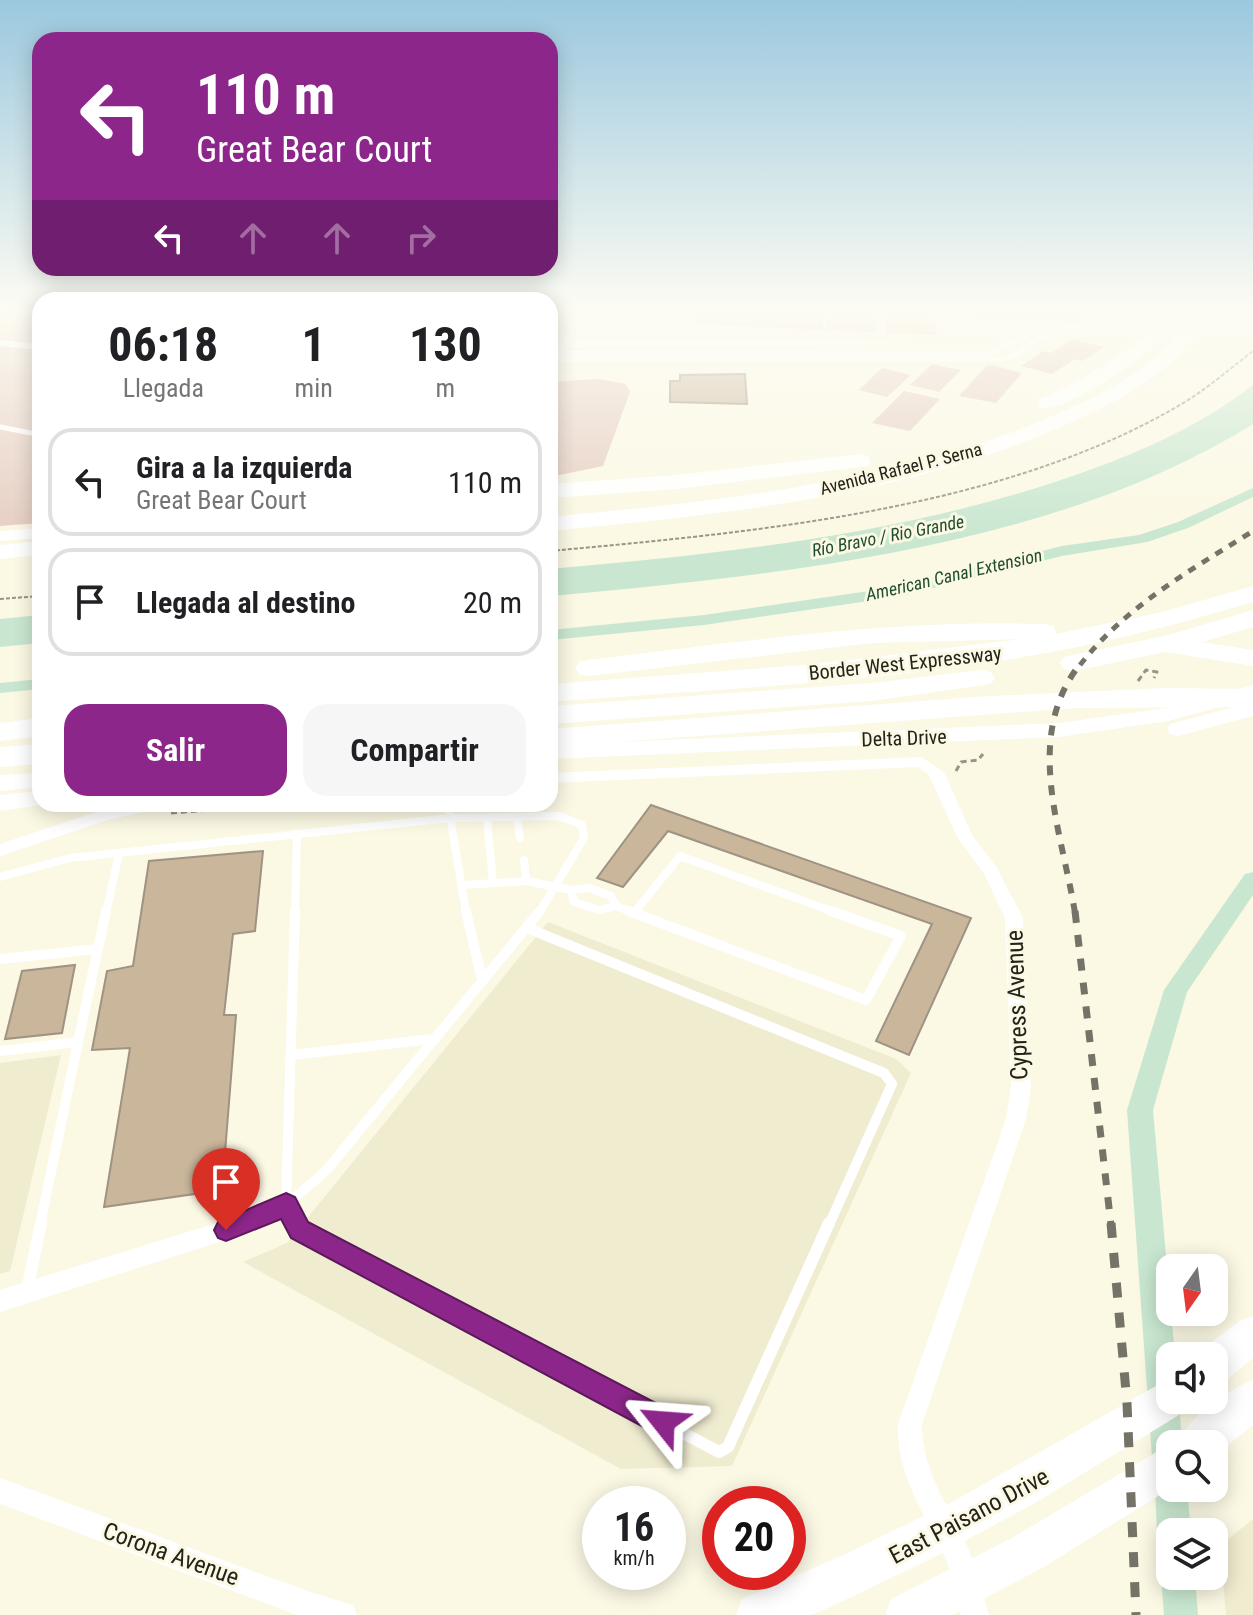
<!DOCTYPE html>
<html lang="es">
<head>
<meta charset="utf-8">
<style>
  :root { --surface:#fff; --page:#f6f6f6; --text:#202124; --muted:#757577; --line:#e0e0e0; --accent:#8d268b }
  body { margin:0; font-family:"Roboto Condensed",sans-serif; background:var(--page); color:var(--text); height:100vh; display:flex; flex-direction:column; font-size:30px; white-space:nowrap }
  * { box-sizing:border-box; margin:0 }
  p { font-size:26px; color:var(--muted) }
  .icon { flex:none; width:44px; height:44px; fill:none; stroke:currentColor; stroke-width:2; stroke-linecap:round; stroke-linejoin:round }
  .map { position:relative; flex:1; overflow:hidden }
  .panel { position:absolute; left:32px; top:292px; width:526px; height:520px; display:flex; flex-direction:column; background:var(--surface); border-radius:24px; box-shadow:0 4px 20px #0003 }
  .panel>* { flex:none }
  .hud { position:absolute; left:32px; top:32px; width:526px; height:244px; border-radius:24px; box-shadow:0 4px 20px #0003; background:#8d268b; color:#fff; overflow:hidden }
  .needle { width:52px; rotate:194deg }
  .buttons { position:absolute; left:1156px; top:1254px; display:grid; gap:16px }
  .buttons a { display:grid; place-items:center; width:72px; height:72px; border-radius:16px; background:var(--surface); box-shadow:0 4px 20px #0003; font-size:40px }
  .speed { position:absolute; left:582px; top:1486px; display:flex; gap:16px; font-size:40px; font-weight:700; text-align:center }
  .speed>* { display:grid; place-content:center; width:104px; height:104px; border-radius:50%; background:var(--surface); box-shadow:0 4px 20px #0003; line-height:1 }
  .speed small { font-size:20px; font-weight:400 }
  .speed .limit { border:12px solid #d22; background:#fff; color:#111 }
  .pin { position:absolute; display:grid; place-items:center; width:68px; height:68px; color:#fff; margin:-82px -34px; border-radius:50% 50% 50% 0; rotate:-45deg; box-shadow:0 0 8px #0007 }
  .pin .icon { rotate:45deg }
  .me { position:absolute; width:88px; margin:-44px; rotate:298deg; stroke-linejoin:round; filter:drop-shadow(0 0 6px #0008) }
  .turn { display:flex; align-items:center; gap:28px; height:168px; padding:0 32px; font-size:36px }
  .turn .icon { width:104px; height:104px; stroke-width:2.5 }
  .turn b { display:block; font-size:56px; line-height:68px }
  .lanes { display:flex; align-items:center; height:76px; padding:0 32px; background:#0003; justify-content:center; gap:40px; direction:ltr }
  .lanes .off { opacity:.35 }
  .eta { display:flex; justify-content:space-evenly; align-items:center; height:136px; text-align:center }
  .eta b { font-size:48px; font-weight:700; line-height:56px }
  .action { display:flex; gap:16px; margin-top:auto; padding:16px 32px }
  .action a { flex:1; height:92px; border-radius:24px; background:var(--accent); color:#fff; font-size:32px; font-weight:700; line-height:92px; text-align:center }
  .action a+a { background:var(--page); color:var(--text) }
  ul { padding:0; list-style:none }
  li { display:flex; align-items:center; gap:24px; height:108px; margin:0 16px 12px; padding:0 16px; border:4px solid var(--line); border-radius:24px }
  li div { flex:1 }
  li b { display:block; font-size:30px }
  li em { font-style:normal }
  .map>svg:first-child { display:block }
</style>
</head>
<body>
<div class="map">
<svg width="1253" height="1615" viewBox="0 0 1253 1615">
  <rect width="100%" height="100%" fill="#fbf8e4"/>
  <g fill="#f0ecd0">
    <path d="M 548,922 L 896,1059 L 911,1073 L 732,1466 L 621,1469 L 243,1262 L 287,1243 Z"/>
    <path d="M 61,1055 L 10,1271 L 0,1274 L 0,1063 Z"/>
    <path d="M 1253,1519 L 1253,1615 L 1226,1615 L 1220,1546 Z"/>
  </g>
  <g fill="#e6cec3">
    <path d="M 0,308 L 40,308 L 40,523 L 0,526 Z"/>
    <path d="M 699,308 L 823,308 L 823,330 L 696,324 Z"/>
    <path d="M 827,308 L 874,308 L 876,332 L 827,330 Z"/>
    <path d="M 884,308 L 932,308 L 937,335 L 887,333 Z"/>
    <path d="M 970,308 L 1076,308 L 1083,322 L 975,320 Z"/>
    <path d="M 1073,339 L 1104,347 L 1083,361 L 1075,359 L 1052,374 L 1021,366 L 1043,351 L 1051,353 Z"/>
    <path d="M 932,364 L 961,370 L 939,392 L 910,385 Z"/>
    <path d="M 992,365 L 1022,373 L 996,403 L 959,396 L 986,366 Z"/>
    <path d="M 882,368 L 911,375 L 887,397 L 859,390 Z"/>
    <path d="M 598,379 L 626,384 L 630,392 L 603,466 L 550,477 L 550,382 Z"/>
    <path d="M 904,391 L 940,399 L 910,431 L 872,423 Z"/>
  </g>
  <g fill="#c9e7d0">
    <path d="M 1253,385 L 1253,424 C 1055,548 778,575 550,596 L 550,569 C 720,554 889,536 1052,483 C 1122,460 1194,431 1253,385 Z"/>
    <path d="M 40,615 L 40,643 L 0,647 L 0,619 Z"/>
  </g>
  <g fill="none" stroke-linecap="round" stroke-linejoin="round">
    <g fill="#c9e7d0" fill-rule="evenodd">
      <path d="M 1253,488 L 1253,497 L 1188,528 L 1147,542 L 1062,556 L 897,597 L 704,625 L 550,640 L 550,630 L 704,615 L 897,587 L 1062,546 L 1139,535 L 1178,522 Z"/>
      <path d="M 40,679 L 40,689 L 0,693 L 0,683 Z"/>
      <path d="M 1253,872 L 1253,895 L 1187,992 L 1153,1110 L 1175,1356 L 1170,1356 L 1170,1400 L 1179,1400 L 1182,1444 L 1170,1444 L 1170,1488 L 1187,1488 L 1191,1532 L 1170,1532 L 1170,1547 L 1162,1544 L 1157,1532 L 1155,1488 L 1157,1482 L 1153,1472 L 1127,1110 L 1164,990 L 1245,874 Z"/>
      <path d="M 1170,1562 L 1170,1576 L 1195,1576 L 1198,1615 L 1164,1615 L 1161,1576 L 1166,1564 Z"/>
    </g>
  </g>
  <g fill="#cab69b" stroke="#9f9384" stroke-width="2">
    <path d="M 745,374 L 747,404 L 670,402 L 670,381 L 680,381 L 680,375 Z"/>
    <path d="M 651,805 L 971,918 L 909,1055 L 876,1041 L 932,924 L 668,831 L 623,887 L 597,878 Z"/>
    <path d="M 263,851 L 255,931 L 233,934 L 224,1015 L 236,1015 L 222,1190 L 104,1207 L 130,1048 L 92,1050 L 107,971 L 133,966 L 149,861 Z"/>
    <path d="M 75,965 L 62,1033 L 5,1039 L 22,971 Z"/>
  </g>
  <g fill="none" stroke-linecap="round" stroke-linejoin="round">
    <g stroke="#979587" stroke-width="2" stroke-dasharray="4 2" stroke-linecap="butt">
      <path d="M 550,551 C 756,532 1005,510 1185,402 C 1209,387 1231,368 1253,351"/>
      <path d="M 0,599 L 40,596"/>
    </g>
    <g stroke="#979587" stroke-width="3" stroke-dasharray="6 4" stroke-linecap="butt">
      <path d="M 1138,681 L 1146,670 L 1157,672 L 1154,678"/>
      <path d="M 956,771 L 961,762 L 978,760 L 983,754"/>
      <path d="M 171,813 L 291,804"/>
    </g>
    <g stroke="#fff" stroke-width="5">
      <path d="M 581,308 L 565,345 L 904,341"/>
      <path d="M 550,345 L 565,345"/>
      <path d="M 550,353 L 992,353 L 1031,332 L 1098,326 L 1104,321 L 1099,308"/>
      <path d="M 550,359 L 1003,359 C 1025,356 1029,339 1046,336 C 1072,331 1098,341 1120,323 L 1113,308"/>
      <path d="M 0,427 L 31,433"/>
    </g>
    <g stroke="#fff" stroke-width="8">
      <path d="M 448,804 L 466,913"/>
      <path d="M 517,816 L 520,838"/>
      <path d="M 487,818 L 493,883"/>
      <path d="M 524,860 L 526,881"/>
      <path d="M 0,877 L 70,858 L 451,818 L 559,816 L 582,825 L 584,838 L 539,913"/>
      <path d="M 463,885 L 526,881 L 571,890 L 590,888 L 611,896 L 616,906"/>
      <path d="M 571,890 L 574,902 L 599,910 L 616,906 L 634,913"/>
      <path d="M 106,913 L 119,853"/>
      <path d="M 295,913 L 297,833"/>
      <path d="M 634,913 L 680,856 L 837,913"/>
    </g>
    <g stroke="#fff" stroke-width="10">
      <path d="M 295,911 L 286,1204 L 296,1225"/>
      <path d="M 466,911 L 482,980"/>
      <path d="M 629,911 L 634,913"/>
      <path d="M 634,913 L 866,1000 L 901,936 L 831,911"/>
      <path d="M 527,928 L 884,1073 L 892,1084 L 829,1225"/>
      <path d="M 0,959 L 98,949"/>
      <path d="M 78,1042 L 106,911"/>
      <path d="M 0,1051 L 78,1042 L 40,1225"/>
      <path d="M 292,1055 L 433,1039"/>
      <path d="M 287,1204 L 325,1172 L 540,911"/>
    </g>
    <g stroke="#fff" stroke-width="12">
      <path d="M 295,1223 L 299,1230 L 719,1452 L 728,1447 L 829,1223"/>
      <path d="M 27,1290 L 41,1223"/>
    </g>
    <g fill="#fff" fill-rule="evenodd">
      <path d="M 0,340 L 40,344 L 40,350 L 0,346 Z"/>
      <path d="M 921,757 L 944,772 L 972,835 L 997,868 L 1023,918 L 1031,1087 L 1026,1119 L 922,1424 C 922,1471 947,1503 966,1544 C 977,1567 982,1591 989,1615 L 961,1615 C 956,1597 953,1577 946,1560 C 926,1514 896,1476 898,1424 L 1006,1119 L 1011,1087 L 1005,918 L 984,874 L 957,837 L 929,775 L 918,767 L 550,783 L 550,773 Z"/>
      <path d="M 131,804 L 165,804 L 163,808 L 111,819 L 0,856 L 0,844 L 102,810 Z"/>
      <path d="M 286,1194 L 294,1197 L 297,1204 L 294,1211 L 263,1228 L 0,1312 L 0,1290 L 249,1213 Z"/>
      <path d="M 0,1478 L 310,1592 L 353,1605 L 357,1615 L 297,1615 L 0,1504 Z"/>
    </g>
    <g fill="#fff" fill-rule="evenodd">
      <path d="M 40,528 L 40,538 L 0,541 L 0,531 Z"/>
      <path d="M 1253,685 L 1253,698 L 1168,721 L 1059,737 L 550,759 L 550,745 L 1059,723 L 1167,708 Z"/>
      <path d="M 1253,702 L 1253,716 L 1178,736 L 1170,734 L 1167,729 L 1170,724 Z"/>
      <path d="M 40,773 L 40,787 L 0,791 L 0,775 Z"/>
      <path d="M 40,791 L 40,804 L 48,804 L 0,811 L 0,795 Z"/>
    </g>
    <g fill="#fff" fill-rule="evenodd">
      <path d="M 1253,1316 L 1253,1358 L 1228,1379 L 1214,1384 L 1214,1356 L 1198,1356 L 1200,1351 L 1239,1321 Z"/>
      <path d="M 1170,1378 L 1170,1400 L 1189,1400 L 1184,1412 L 1035,1503 L 933,1558 L 828,1608 L 811,1615 L 736,1615 L 742,1599 L 850,1552 L 954,1501 Z"/>
      <path d="M 1253,1380 L 1253,1425 L 1214,1456 L 1214,1444 L 1177,1444 C 1188,1417 1226,1391 1253,1380 Z"/>
      <path d="M 1170,1444 L 1171,1488 L 1042,1568 L 953,1615 L 885,1615 L 891,1599 L 1012,1538 Z"/>
    </g>
    <g fill="#fff" fill-rule="evenodd">
      <path d="M 1168,308 L 1187,308 C 1157,349 1120,376 1075,398 C 1064,403 1053,410 1040,407 L 1037,403 L 1040,399 C 1089,376 1134,352 1168,308 Z"/>
      <path d="M 1199,308 L 1218,308 C 1203,328 1184,352 1165,368 C 1131,396 1089,415 1049,432 C 892,498 717,515 550,531 L 550,517 C 717,501 887,484 1043,420 C 1078,405 1125,384 1154,358 C 1170,343 1184,325 1199,308 Z"/>
      <path d="M 860,454 L 868,456 L 871,461 L 868,466 L 676,489 L 550,498 L 550,484 L 676,475 Z"/>
      <path d="M 40,541 L 40,555 L 0,559 L 0,545 Z"/>
      <path d="M 1253,586 L 1253,602 C 1196,619 1140,634 1082,646 C 908,682 727,688 550,702 L 550,684 L 816,664 L 1023,639 L 873,643 L 589,676 L 579,674 L 575,668 L 579,662 L 589,660 C 741,642 891,619 1044,624 L 1054,626 L 1056,634 L 1162,612 Z"/>
      <path d="M 1253,610 L 1253,627 L 1202,642 L 1253,650 L 1253,666 L 1165,652 L 1074,671 L 1064,669 L 1060,663 L 1064,657 L 1169,635 Z"/>
      <path d="M 981,670 L 991,672 L 995,678 L 991,684 L 872,701 L 550,724 L 550,706 L 872,683 Z"/>
      <path d="M 1165,688 L 1253,689 L 1253,707 L 1077,708 L 550,747 L 550,729 L 989,696 Z"/>
      <path d="M 40,718 L 40,736 L 0,741 L 0,723 Z"/>
      <path d="M 40,744 L 40,764 L 0,767 L 0,747 Z"/>
    </g>
    <path stroke="#757367" stroke-width="5" stroke-dasharray="8 8" stroke-linecap="butt" d="M 1080,665 C 1126,606 1191,570 1253,531"/>
    <path stroke="#757367" stroke-width="6" stroke-dasharray="10 10" stroke-linecap="butt" d="M 1075,913 C 1062,831 1022,736 1081,663"/>
    <path stroke="#757367" stroke-width="7" stroke-dasharray="12 12" stroke-linecap="butt" d="M 1075,911 L 1111,1225"/>
    <path stroke="#757367" stroke-width="9" stroke-dasharray="15 15" stroke-linecap="butt" d="M 1111,1223 L 1127,1403 L 1136,1615"/>
  </g>
  <linearGradient id="sky" x2="0" y2="1"><stop stop-color="#9bc8de"/><stop offset="0.58" stop-color="#fdfcf3"/><stop offset="1" stop-color="#fdfcf3" stop-opacity="0"/></linearGradient>
  <rect width="1253" height="535" fill="url(#sky)"/>
  <path fill="#8d268b" stroke="#5c195a" stroke-width="2" d="M 286,1193 L 295,1197 L 308,1222 L 673,1412 L 677,1422 L 673,1432 L 663,1437 L 653,1432 L 291,1238 L 281,1219 L 226,1241 L 218,1238 L 214,1230 L 218,1222 Z"/>
  <g text-anchor="middle" stroke-width="6" stroke-linejoin="round" paint-order="stroke">
    <g font-size="18" fill="#23221b" stroke="#fbf8e4">
      <text transform="translate(901 469) rotate(-14)" y="6">Avenida Rafael P. Serna</text>
    </g>
    <g font-size="18" font-style="italic" fill="#204f30" stroke="#fbf8e4">
      <text transform="translate(888 536) rotate(-11)" y="6">Río Bravo / Rio Grande</text>
      <text transform="translate(954 575) rotate(-13)" y="6">American Canal Extension</text>
    </g>
    <g font-size="20" fill="#23221b" stroke="#fbf8e4">
      <text transform="translate(905 663) rotate(-6)" y="7">Border West Expressway</text>
      <text transform="translate(904 738) rotate(-2)" y="7">Delta Drive</text>
    </g>
    <g font-size="24" fill="#23221b" stroke="#fbf8e4">
      <text transform="translate(1017 1005) rotate(-92)" y="8">Cypress Avenue</text>
      <text transform="translate(969 1516) rotate(-28)" y="8">East Paisano Drive</text>
      <text transform="translate(171 1554) rotate(20)" y="8">Corona Avenue</text>
    </g>
  </g>
</svg>
<div class="buttons">
<a><svg class="needle" viewBox="-14 -14 28 28"><path d="M0-13l5 13h-10z" fill="#e53935"/><path d="M0 13l5-13h-10z" fill="#757577"/></svg></a>
<a><svg class="icon" aria-label="sound" viewBox="0 0 24 24"><path d="M4 9h4l5-4v14l-5-4H4zM17 9q2 3 0 6"/></svg></a>
<a><svg class="icon" aria-label="search" viewBox="0 0 24 24"><circle cx="10" cy="10" r="6"/><path d="M15 15l6 6"/></svg></a>
<a><svg class="icon" aria-label="layers" viewBox="0 0 24 24"><path d="M12 4l9 5-9 5-9-5zM3 14l9 5 9-5"/></svg></a>
</div>
<div class="speed"><div>16<small>km/h</small></div><div class="limit">20</div></div>
<div class="pin" style="left:226px;top:1230px;background:#d93025"><svg class="icon" aria-label="arrive" viewBox="0 0 24 24"><path d="M6 21V4h12l-3 4 3 4H6"/></svg></div>
<svg class="me" style="left:663px;top:1422px" viewBox="-20 -20 40 40"><path d="M0-17L14 15 0 8-14 15z" fill="#8d268b" stroke="#fff" stroke-width="4"/></svg>
<div class="hud">
<div class="turn"><svg class="icon" aria-label="left" viewBox="0 0 24 24"><path d="M17 20v-9H6M10 6l-5 5 5 5"/></svg><div><b>110 m</b>Great Bear Court</div></div>
<div class="lanes"><svg class="icon" aria-label="left" viewBox="0 0 24 24"><path d="M17 20v-9H6M10 6l-5 5 5 5"/></svg><svg class="icon off" aria-label="ahead" viewBox="0 0 24 24"><path d="M12 20V5M6 11l6-6 6 6"/></svg><svg class="icon off" aria-label="ahead" viewBox="0 0 24 24"><path d="M12 20V5M6 11l6-6 6 6"/></svg><svg class="icon off" aria-label="right" viewBox="0 0 24 24"><path d="M7 20v-9h11M14 6l5 5-5 5"/></svg></div>
</div>
<section class="panel">
<div class="eta">
<div><b>06:18</b><p>Llegada</p></div>
<div><b>1</b><p>min</p></div>
<div><b>130</b><p>m</p></div>
</div>
<ul>
<li><svg class="icon" aria-label="left" viewBox="0 0 24 24"><path d="M17 20v-9H6M10 6l-5 5 5 5"/></svg><div><b>Gira a la izquierda</b><p>Great Bear Court</p></div><em>110 m</em></li>
<li><svg class="icon" aria-label="arrive" viewBox="0 0 24 24"><path d="M6 21V4h12l-3 4 3 4H6"/></svg><div><b>Llegada al destino</b></div><em>20 m</em></li>
</ul>
<div class="action"><a>Salir</a><a>Compartir</a></div>
</section>
</div>
</body>
</html>
